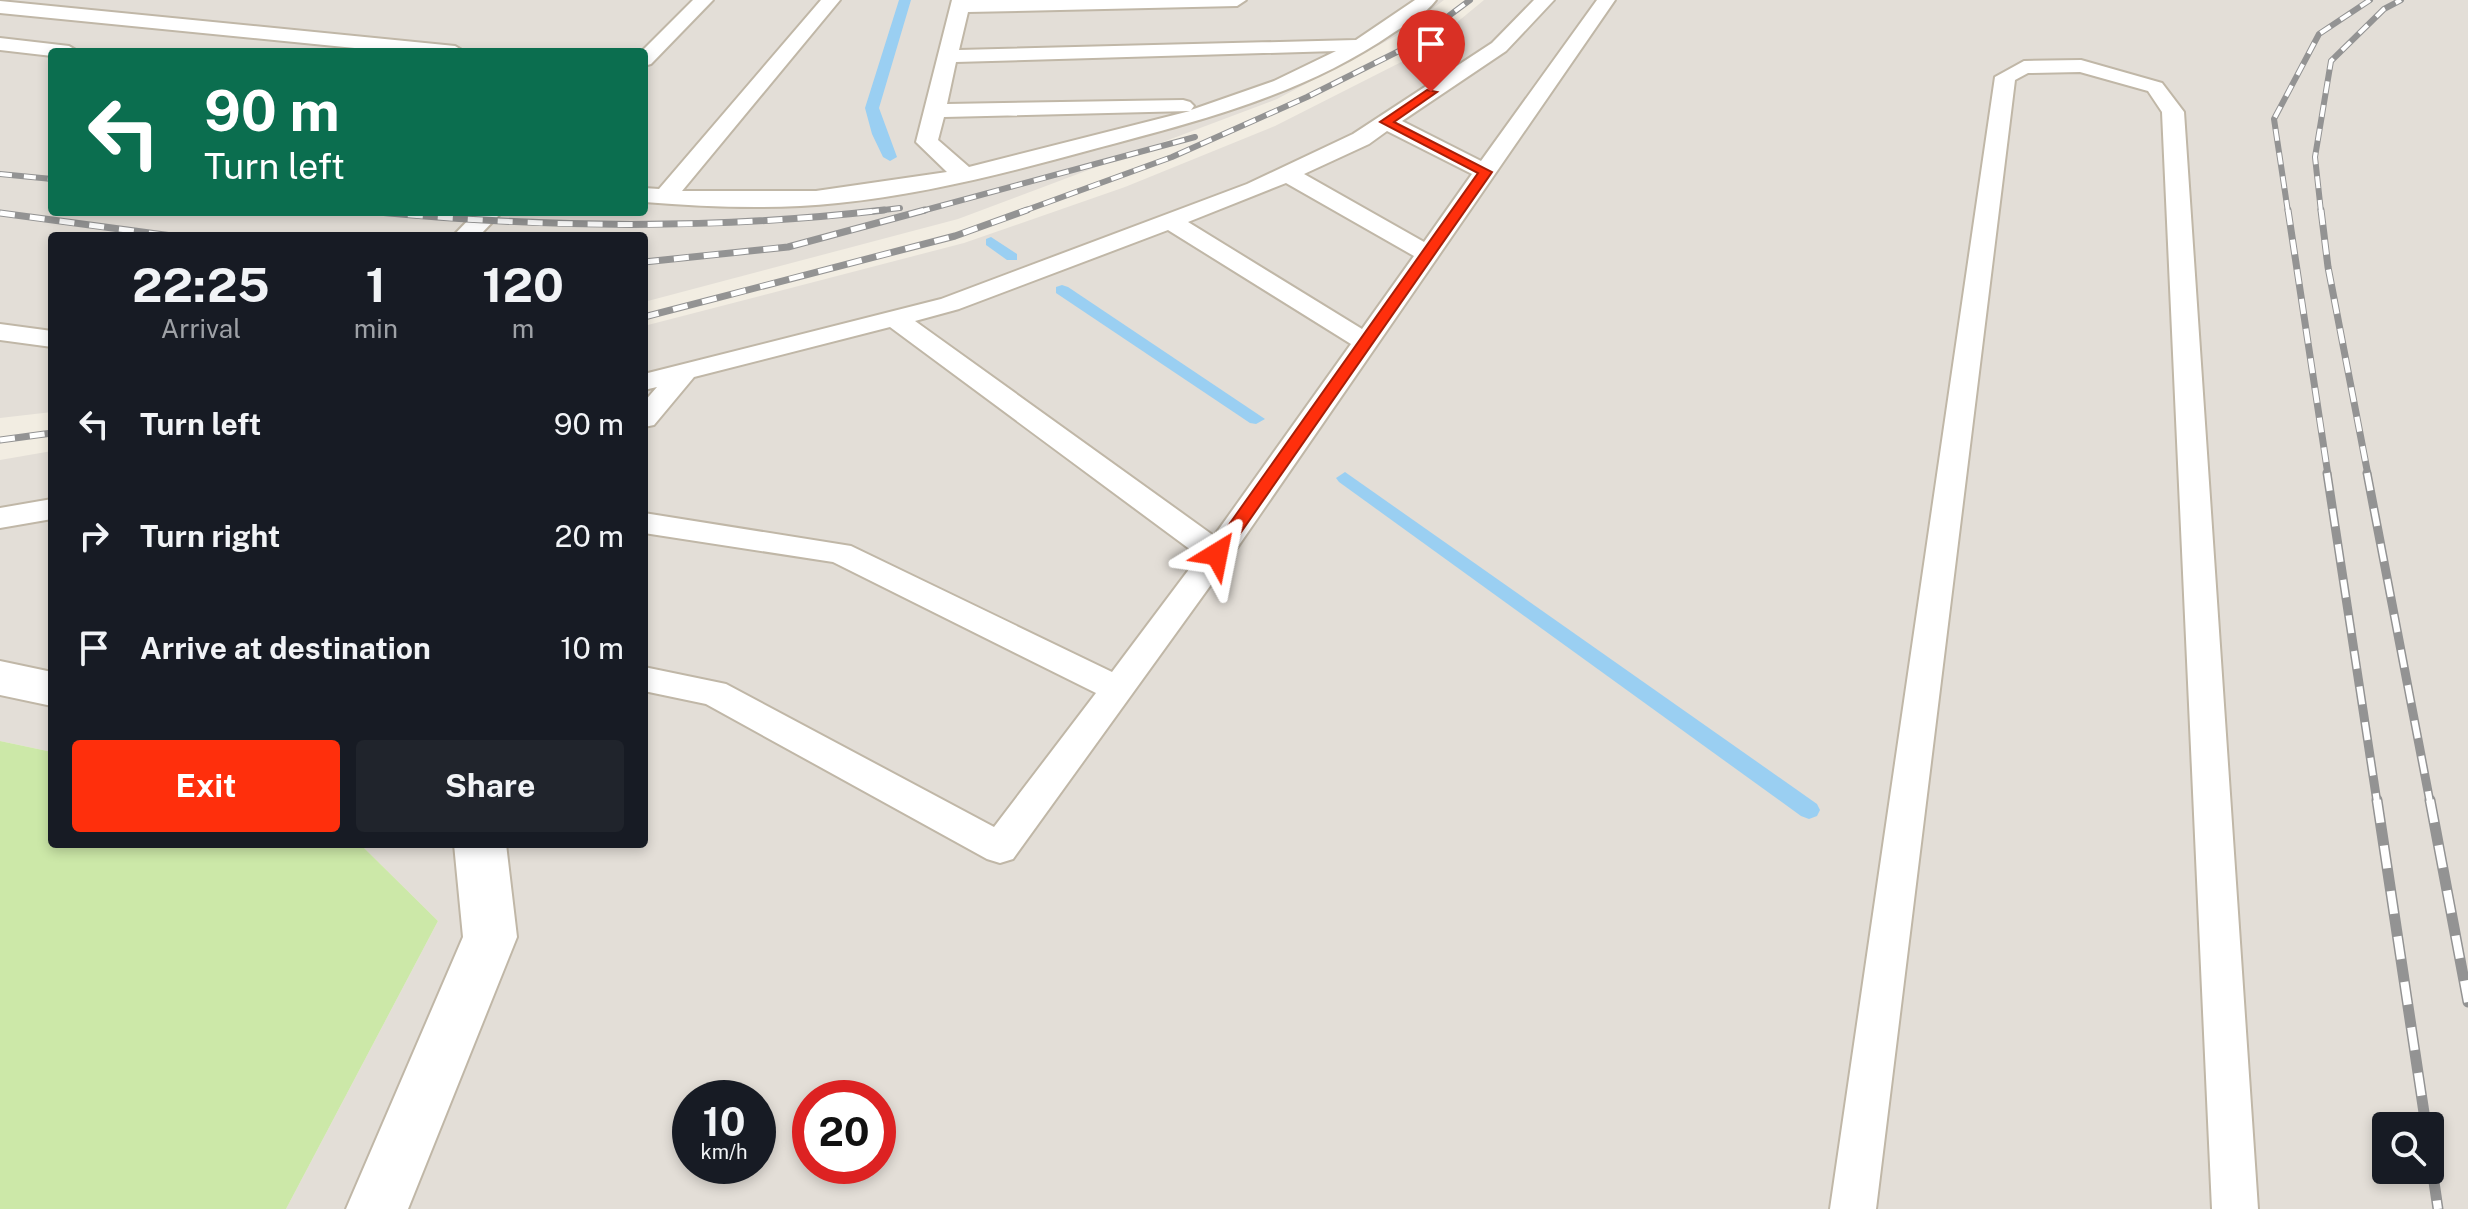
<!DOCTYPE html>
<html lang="en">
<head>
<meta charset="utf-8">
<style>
  :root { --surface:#171b24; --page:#20242c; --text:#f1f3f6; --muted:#9ea1a6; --accent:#ff2f0c }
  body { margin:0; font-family:"Public Sans",sans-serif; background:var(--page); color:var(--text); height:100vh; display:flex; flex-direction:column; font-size:30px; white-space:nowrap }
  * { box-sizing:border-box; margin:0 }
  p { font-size:26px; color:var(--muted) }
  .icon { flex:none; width:44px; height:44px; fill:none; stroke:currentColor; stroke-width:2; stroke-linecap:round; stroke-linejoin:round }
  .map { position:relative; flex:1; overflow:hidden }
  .details { position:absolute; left:48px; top:232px; width:600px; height:616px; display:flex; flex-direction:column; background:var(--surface); border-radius:8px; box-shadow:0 4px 12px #0003 }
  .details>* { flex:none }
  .hud { position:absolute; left:48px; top:48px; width:600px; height:168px; border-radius:8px; box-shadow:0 4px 12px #0003; background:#0b6e4f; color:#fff; overflow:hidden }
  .fabs { position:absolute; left:2372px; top:1112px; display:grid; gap:16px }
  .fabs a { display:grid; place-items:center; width:72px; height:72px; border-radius:8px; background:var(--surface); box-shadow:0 4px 12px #0003; font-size:40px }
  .speed { position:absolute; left:672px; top:1080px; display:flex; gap:16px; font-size:40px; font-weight:700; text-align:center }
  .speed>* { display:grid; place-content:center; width:104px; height:104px; border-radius:50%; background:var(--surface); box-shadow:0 4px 12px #0003; line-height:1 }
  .speed small { font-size:20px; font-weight:400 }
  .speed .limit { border:12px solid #d22; background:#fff; color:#111 }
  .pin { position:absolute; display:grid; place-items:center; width:68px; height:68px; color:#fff; margin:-82px -34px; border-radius:50% 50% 50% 0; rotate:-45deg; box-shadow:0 0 8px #0007 }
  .pin .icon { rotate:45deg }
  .me { position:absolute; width:88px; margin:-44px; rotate:35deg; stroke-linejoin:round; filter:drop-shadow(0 0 6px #0008) }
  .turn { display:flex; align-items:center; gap:28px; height:168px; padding:0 24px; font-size:36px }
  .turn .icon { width:104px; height:104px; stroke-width:2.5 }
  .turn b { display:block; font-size:56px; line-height:68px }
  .eta { display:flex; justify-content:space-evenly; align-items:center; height:136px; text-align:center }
  .eta b { font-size:48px; font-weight:700; line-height:56px }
  .primary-button { display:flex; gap:16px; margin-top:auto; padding:16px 24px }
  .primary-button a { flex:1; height:92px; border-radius:8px; background:var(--accent); color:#fff; font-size:32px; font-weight:700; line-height:92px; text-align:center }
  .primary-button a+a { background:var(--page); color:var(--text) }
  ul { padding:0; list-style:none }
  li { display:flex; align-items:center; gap:24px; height:112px; padding:0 24px }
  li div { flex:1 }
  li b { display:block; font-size:30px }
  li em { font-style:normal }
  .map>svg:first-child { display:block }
</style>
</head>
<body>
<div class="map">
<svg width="2468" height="1209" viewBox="0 0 2468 1209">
  <rect width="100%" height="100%" fill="#f2ede2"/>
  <g fill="#e3ded7" fill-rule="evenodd">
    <path d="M 0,0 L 1444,0 L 1396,36 L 1277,99 L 958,219 L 644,302 L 644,236 L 52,236 L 52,412 L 0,418 ZM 52,52 L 644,52 L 644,212 L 52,212 Z"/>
    <path d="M 1484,0 L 2468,0 L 2468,1209 L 286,1209 L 438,921 L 360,844 L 644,844 L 644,326 L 964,243 L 1125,187 L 1275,126 L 1421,52 ZM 690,1098 L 758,1098 L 758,1166 L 690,1166 ZM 810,1098 L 878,1098 L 878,1166 L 810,1166 ZM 2386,1126 L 2430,1126 L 2430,1170 L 2386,1170 Z"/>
    <path d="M 52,451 L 52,752 L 0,741 L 0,460 Z"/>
  </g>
  <path fill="#cce8a8" d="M 0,741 L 52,752 L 52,844 L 360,844 L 438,921 L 286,1209 L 0,1209 Z"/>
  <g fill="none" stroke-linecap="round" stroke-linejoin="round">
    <g fill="#9acff2" fill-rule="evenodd">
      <path d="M 899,0 L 911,0 L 879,108 L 897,157 L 890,161 L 883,157 L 872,134 L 865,108 Z"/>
      <path d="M 991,237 L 1017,254 L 1017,260 L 1007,260 L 986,245 L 986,239 Z"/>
      <path d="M 1062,285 L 1068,287 L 1265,419 L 1256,424 L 1250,423 L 1056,293 L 1056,287 Z"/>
      <path d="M 1345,472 L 1817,804 L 1820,810 L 1817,816 L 1809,819 L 1801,816 L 1339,482 L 1336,478 Z"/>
    </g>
    <defs>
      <g id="service">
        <path d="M 693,0 L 713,0 L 651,64 L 644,66 L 644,52 L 641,52 Z"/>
        <path d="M 821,0 L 840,0 L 682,191 L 816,191 L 947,172 L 916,142 L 952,0 L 1246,0 L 1237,6 L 968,12 L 959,50 L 1356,40 L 1415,0 L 1436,0 C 1426,14 1407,24 1393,33 C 1303,95 1199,121 1094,149 C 1010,172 925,194 838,203 C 774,210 709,207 644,202 L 644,188 L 659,189 ZM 1336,51 L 1274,81 L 1191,110 L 1194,106 L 1190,102 L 1183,100 L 947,104 L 956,62 ZM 1190,111 L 969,167 L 938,140 L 944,117 Z"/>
        <path d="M 1534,0 L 1554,0 L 1506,51 L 1402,121 L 1481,161 L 1597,0 L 1615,0 L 1228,561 L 1013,859 L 1000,863 L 987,859 L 706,704 L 644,691 L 644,667 L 726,684 L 994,827 L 1096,693 L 833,562 L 644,533 L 644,513 L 851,546 L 1112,672 L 1199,556 L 890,327 L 694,377 L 654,425 L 644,427 L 644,402 L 657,387 L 644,390 L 644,374 L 941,299 L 1247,184 L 1353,134 L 1492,43 ZM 1387,131 L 1472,174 L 1424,242 L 1304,174 L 1369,144 ZM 1286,183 L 1414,256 L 1362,329 L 1188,222 ZM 1168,230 L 1351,344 L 1214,536 L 915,321 L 959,309 Z"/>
        <path d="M 0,1 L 455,46 L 465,52 L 395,52 L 0,13 Z"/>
        <path d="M 0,38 L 69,46 L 79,52 L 52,52 L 52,56 L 0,50 Z"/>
        <path d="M 2081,60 L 2162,83 L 2184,112 L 2258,1209 L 2212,1209 L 2162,112 L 2148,91 L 2080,72 L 2028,73 L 2015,80 L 1876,1209 L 1830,1209 L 1995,77 L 2024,61 Z"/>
        <path d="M 476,212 L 502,212 L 479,236 L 453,236 Z"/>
        <path d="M 0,324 L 52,331 L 52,347 L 0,340 Z"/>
        <path d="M 52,499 L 52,519 L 0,528 L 0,508 Z"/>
      </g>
      <g id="minor">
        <path d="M 0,661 L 52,672 L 52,706 L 0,695 Z"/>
        <path d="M 454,844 L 506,844 L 517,937 L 408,1209 L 346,1209 L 463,937 Z"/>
      </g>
    </defs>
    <use href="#service" stroke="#c0b7a7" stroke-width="4"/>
    <use href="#minor" stroke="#c0b7a7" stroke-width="4"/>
    <use href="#service" fill="#fff" fill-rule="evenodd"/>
    <use href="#minor" fill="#fff" fill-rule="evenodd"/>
    <defs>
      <g id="rail-far3">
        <path d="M 0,174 L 52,179"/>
        <path d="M 867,212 L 900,208"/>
        <path d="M 918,212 L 1195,137"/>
        <path d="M 1021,212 L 1172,157 L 1307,97 L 1407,47 L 1470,0"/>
        <path d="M 2288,212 L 2274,119 L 2319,34 L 2370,0"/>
        <path d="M 2321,212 L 2315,157 L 2331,61 L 2384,9 L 2401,0"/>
      </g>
      <g id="rail-far2">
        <path d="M 2288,210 L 2328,475"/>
        <path d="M 2321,210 L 2328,267 L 2368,475"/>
        <path d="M 378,212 C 547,228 715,230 884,210"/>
        <path d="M 0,213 L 172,236"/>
        <path d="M 644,262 L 788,247 L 925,210"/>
        <path d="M 644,317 L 955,236 L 1027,210"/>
        <path d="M 0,440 L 52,433"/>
      </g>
      <g id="rail-far1">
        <path d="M 2327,473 L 2377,802"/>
        <path d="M 2367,473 L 2430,802"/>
      </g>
      <g id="rail">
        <path d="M 2377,800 L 2426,1126"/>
        <path d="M 2430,800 L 2468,1002"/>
        <path d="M 2430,1155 L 2438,1209"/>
      </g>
    </defs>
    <use href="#rail-far3" stroke="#939393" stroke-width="6"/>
    <use href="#rail-far2" stroke="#939393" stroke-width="7"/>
    <use href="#rail-far1" stroke="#939393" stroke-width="9"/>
    <use href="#rail" stroke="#939393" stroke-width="11"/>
    <use href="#rail-far3" stroke="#fff" stroke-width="4" stroke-dasharray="12" stroke-linecap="butt"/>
    <use href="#rail-far2" stroke="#fff" stroke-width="5" stroke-dasharray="15" stroke-linecap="butt"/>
    <use href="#rail-far1" stroke="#fff" stroke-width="6" stroke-dasharray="18" stroke-linecap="butt"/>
    <use href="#rail" stroke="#fff" stroke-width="8" stroke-dasharray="23" stroke-linecap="butt"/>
  </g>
  <path fill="#ff2f0c" stroke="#a61f08" stroke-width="2" d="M 1427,90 L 1437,92 L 1394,122 L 1492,172 L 1223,558 L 1211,558 L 1208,554 L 1211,550 L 1478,173 L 1380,122 Z"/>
</svg>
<div class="fabs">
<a><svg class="icon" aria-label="search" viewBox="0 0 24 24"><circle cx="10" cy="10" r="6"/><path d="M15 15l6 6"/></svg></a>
</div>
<div class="speed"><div>10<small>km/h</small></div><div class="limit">20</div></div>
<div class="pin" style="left:1431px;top:92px;background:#d93025"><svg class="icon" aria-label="arrive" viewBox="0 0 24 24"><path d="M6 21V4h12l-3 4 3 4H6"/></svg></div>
<svg class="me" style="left:1217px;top:554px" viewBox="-20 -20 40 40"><path d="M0-17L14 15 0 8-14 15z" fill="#ff2f0c" stroke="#fff" stroke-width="4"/></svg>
<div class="hud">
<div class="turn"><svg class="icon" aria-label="left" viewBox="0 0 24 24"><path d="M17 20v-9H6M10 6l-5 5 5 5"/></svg><div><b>90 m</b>Turn left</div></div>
</div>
<section class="details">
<div class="eta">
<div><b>22:25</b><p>Arrival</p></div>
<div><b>1</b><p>min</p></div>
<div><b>120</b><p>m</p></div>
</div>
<ul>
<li><svg class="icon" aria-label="left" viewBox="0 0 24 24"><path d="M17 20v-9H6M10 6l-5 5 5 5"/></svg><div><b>Turn left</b></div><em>90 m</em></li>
<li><svg class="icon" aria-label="right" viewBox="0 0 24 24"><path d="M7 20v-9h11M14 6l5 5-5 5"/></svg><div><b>Turn right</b></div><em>20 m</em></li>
<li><svg class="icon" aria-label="arrive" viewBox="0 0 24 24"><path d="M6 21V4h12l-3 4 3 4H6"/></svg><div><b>Arrive at destination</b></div><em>10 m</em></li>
</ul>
<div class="primary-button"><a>Exit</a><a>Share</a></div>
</section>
</div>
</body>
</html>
